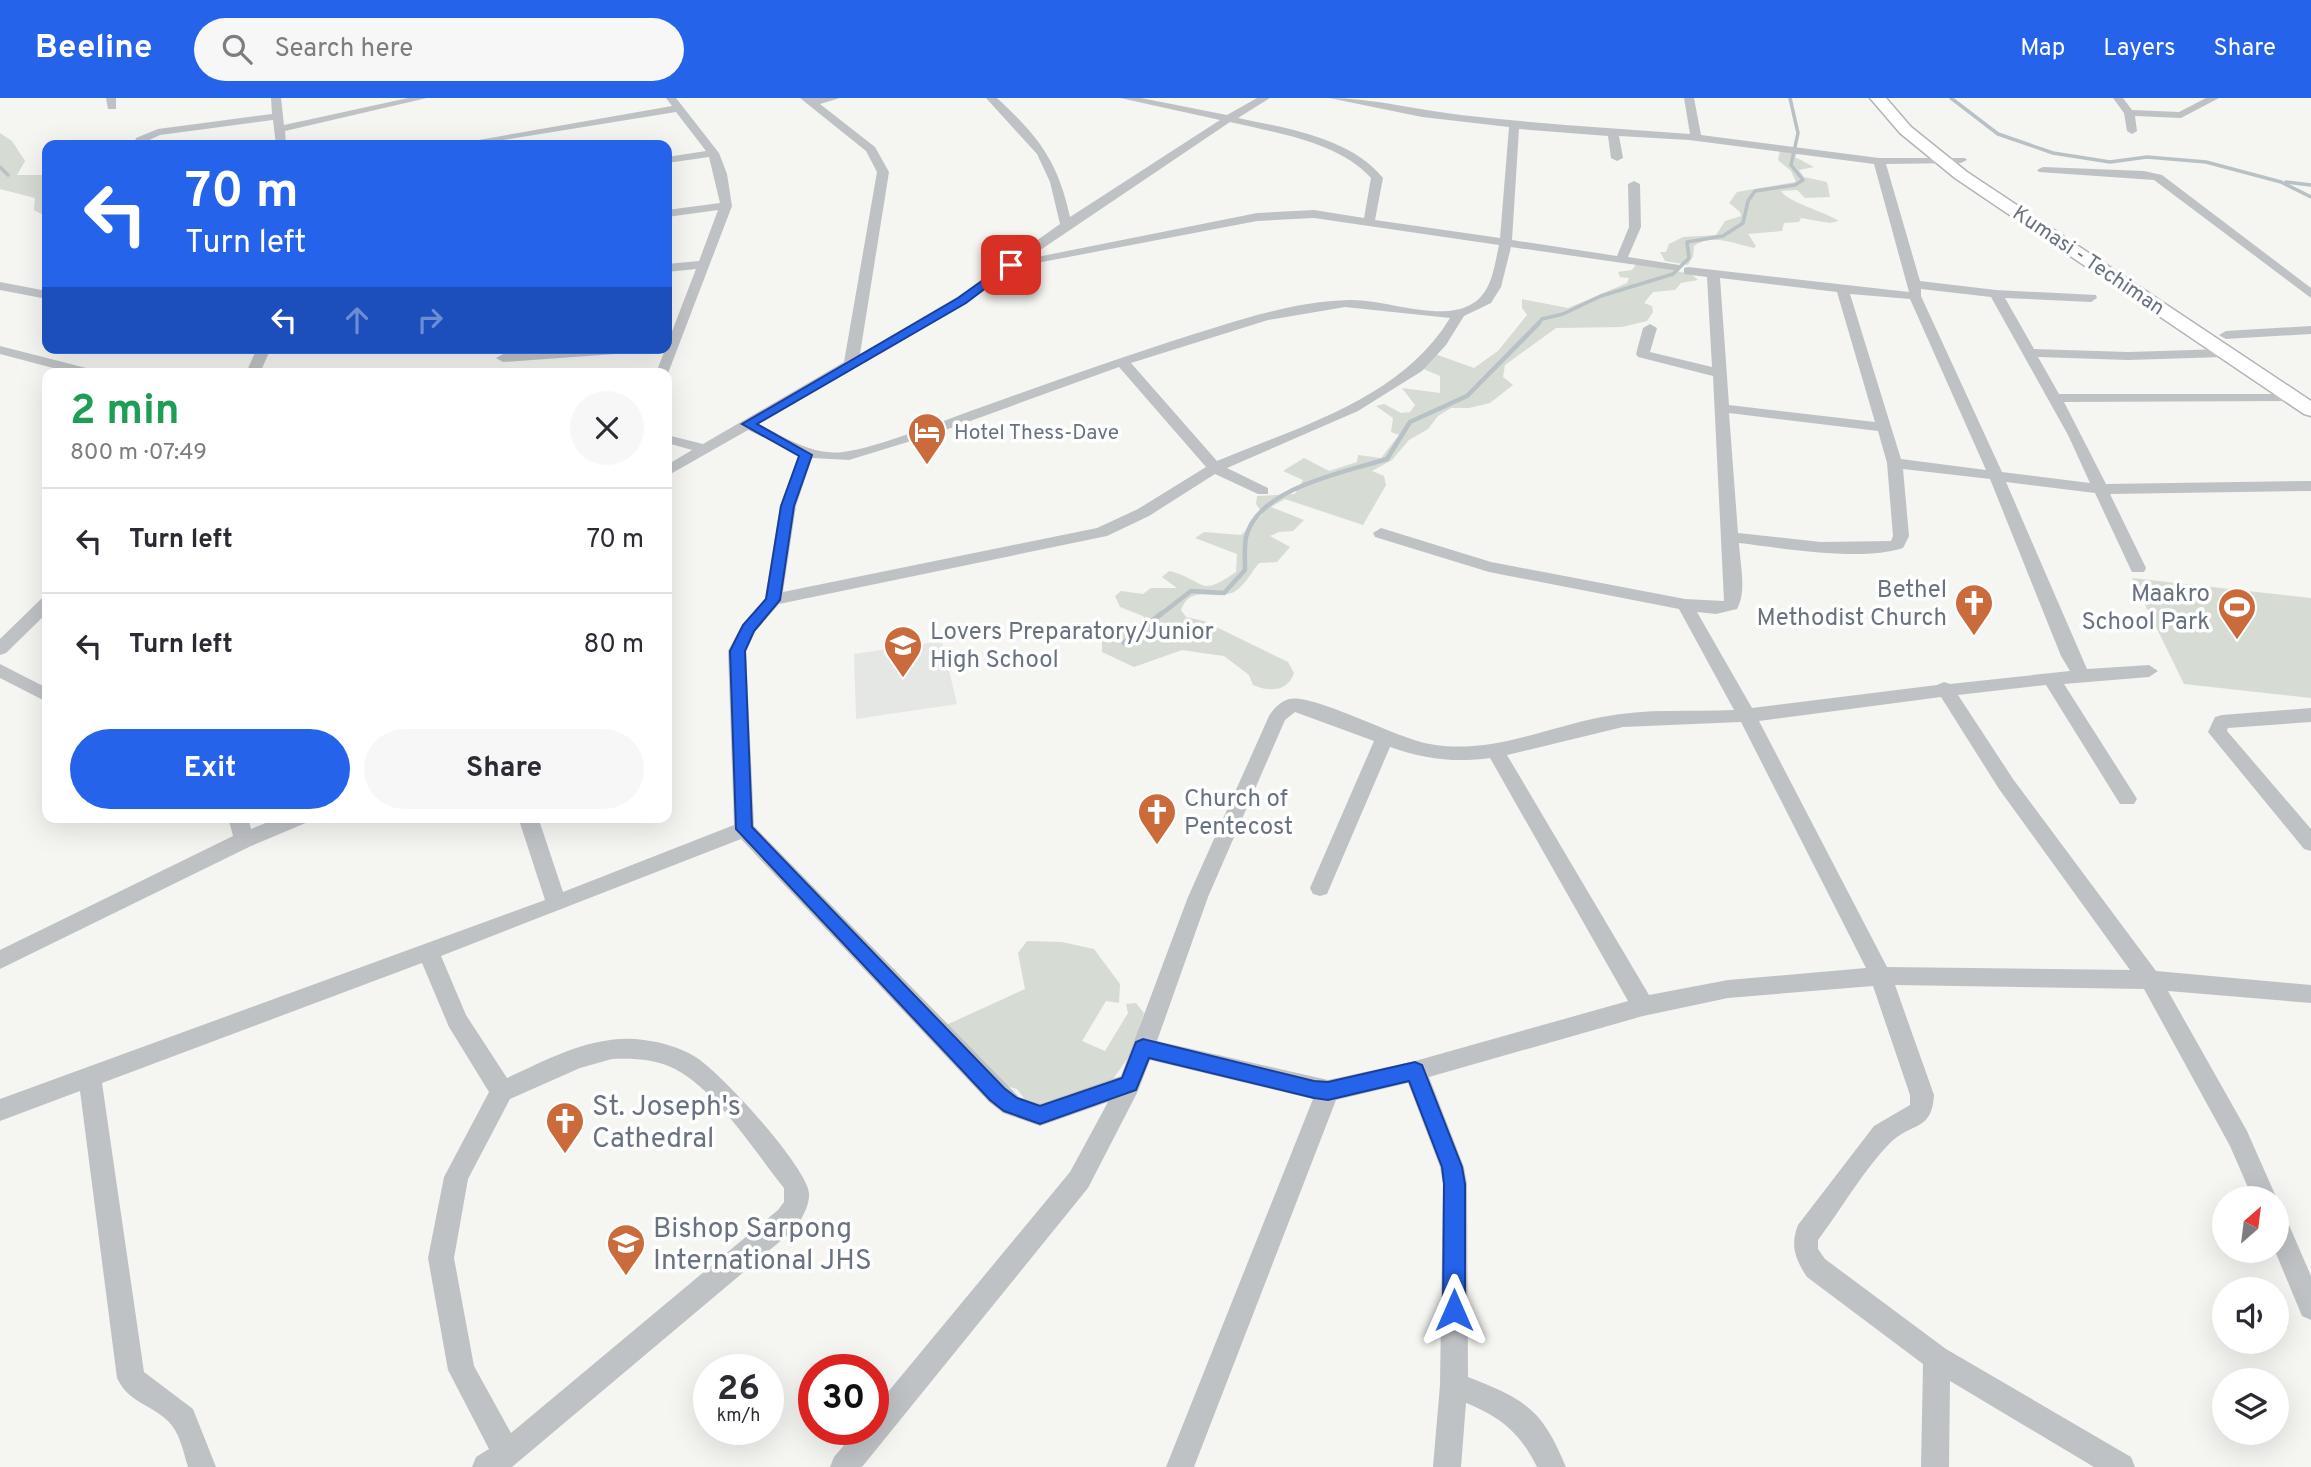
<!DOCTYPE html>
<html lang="en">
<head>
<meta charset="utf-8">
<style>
  :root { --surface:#fff; --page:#f7f7f7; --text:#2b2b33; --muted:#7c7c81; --line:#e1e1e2; --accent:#2563eb }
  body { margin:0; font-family:Overpass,sans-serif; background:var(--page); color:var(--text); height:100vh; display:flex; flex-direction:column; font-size:26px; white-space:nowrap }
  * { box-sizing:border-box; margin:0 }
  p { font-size:23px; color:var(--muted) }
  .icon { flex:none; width:38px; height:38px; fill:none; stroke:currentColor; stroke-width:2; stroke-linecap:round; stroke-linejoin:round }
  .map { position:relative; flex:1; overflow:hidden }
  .side { position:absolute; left:42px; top:270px; width:630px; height:455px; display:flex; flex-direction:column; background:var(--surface); border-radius:14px; box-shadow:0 7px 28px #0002 }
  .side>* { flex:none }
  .guide { position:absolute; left:42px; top:42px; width:630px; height:214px; border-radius:14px; box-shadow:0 7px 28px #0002; background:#2563eb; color:#fff; overflow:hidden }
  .needle { width:46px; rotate:28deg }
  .controls { position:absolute; left:2212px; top:1088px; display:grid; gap:14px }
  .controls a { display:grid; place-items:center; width:77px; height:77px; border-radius:50%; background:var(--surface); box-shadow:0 7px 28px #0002; font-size:35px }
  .speed { position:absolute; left:693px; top:1256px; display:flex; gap:14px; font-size:35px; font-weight:700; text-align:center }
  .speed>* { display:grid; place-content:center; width:91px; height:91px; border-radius:50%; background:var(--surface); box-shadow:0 7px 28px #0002; line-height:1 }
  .speed small { font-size:18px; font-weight:400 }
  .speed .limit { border:10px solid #d22; background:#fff; color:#111 }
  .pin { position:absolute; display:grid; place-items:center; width:60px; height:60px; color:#fff; margin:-30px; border-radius:14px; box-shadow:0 4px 10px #0006 }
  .me { position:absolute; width:77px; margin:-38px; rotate:0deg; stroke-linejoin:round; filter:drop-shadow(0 0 5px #0008) }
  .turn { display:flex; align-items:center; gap:24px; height:147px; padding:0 28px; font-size:32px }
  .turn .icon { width:91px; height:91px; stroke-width:2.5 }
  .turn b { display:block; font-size:49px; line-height:60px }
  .lanes { display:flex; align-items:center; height:66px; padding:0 28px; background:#0003; justify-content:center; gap:35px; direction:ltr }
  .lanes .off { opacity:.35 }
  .round { display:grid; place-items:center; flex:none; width:74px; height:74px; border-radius:37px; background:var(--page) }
  .headline { display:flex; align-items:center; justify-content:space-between; height:119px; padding:0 28px }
  h1 { font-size:42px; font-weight:700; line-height:52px; color:#1e9e55 }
  .action { display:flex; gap:14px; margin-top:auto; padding:14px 28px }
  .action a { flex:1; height:80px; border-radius:42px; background:var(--accent); color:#fff; font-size:28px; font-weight:700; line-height:80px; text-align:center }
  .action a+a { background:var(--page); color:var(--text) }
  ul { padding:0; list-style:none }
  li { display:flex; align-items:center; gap:21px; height:105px; padding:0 28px; border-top:2px solid var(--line) }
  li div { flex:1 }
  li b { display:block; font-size:26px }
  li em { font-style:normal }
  header { display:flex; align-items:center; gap:42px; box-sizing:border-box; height:98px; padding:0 35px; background:var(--accent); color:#fff }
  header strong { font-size:33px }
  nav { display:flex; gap:38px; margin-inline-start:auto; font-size:24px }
  .search { width:490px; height:63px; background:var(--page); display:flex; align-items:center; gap:18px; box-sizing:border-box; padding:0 24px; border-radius:38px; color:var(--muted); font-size:26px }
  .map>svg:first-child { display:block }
</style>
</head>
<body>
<header>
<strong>Beeline</strong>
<div class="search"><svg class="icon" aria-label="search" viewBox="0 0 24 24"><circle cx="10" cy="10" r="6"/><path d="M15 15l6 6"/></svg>Search here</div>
<nav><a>Map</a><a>Layers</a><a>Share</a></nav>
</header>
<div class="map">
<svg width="2311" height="1369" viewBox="0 0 2311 1369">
  <rect width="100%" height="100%" fill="#f5f5f2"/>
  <path fill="#e5e7e5" d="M 942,543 L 957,606 L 856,621 L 854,556 Z"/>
  <g fill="#d6dbd4">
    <path d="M 0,35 L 12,43 L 25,63 L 17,77 L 42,77 L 47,81 L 47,119 L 34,112 L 35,100 L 0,91 Z"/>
    <path d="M 1780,52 L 1797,56 L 1795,59 L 1814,69 L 1799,72 L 1804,79 L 1827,84 L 1830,99 L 1805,100 L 1797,92 L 1781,93 C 1787,104 1825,114 1839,123 L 1830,125 L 1801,120 L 1799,124 L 1784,125 L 1782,133 L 1748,136 L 1756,148 L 1754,150 C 1734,146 1713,135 1694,148 L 1693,158 L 1688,167 L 1665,163 L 1660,154 L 1666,154 L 1669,146 L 1683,139 L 1716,137 L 1725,123 L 1741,118 L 1740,114 L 1729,105 L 1737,94 L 1796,84 L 1791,73 L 1778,62 Z"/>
    <path d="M 1637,165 L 1691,176 L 1698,182 L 1681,185 L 1675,192 L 1653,194 L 1644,205 L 1652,208 L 1653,214 L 1647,223 L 1622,229 L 1556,230 L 1505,267 L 1503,279 L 1513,287 L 1490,305 L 1469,310 L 1451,310 L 1438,318 L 1428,331 L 1409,342 L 1392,362 L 1372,373 L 1384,378 L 1386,387 L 1363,427 L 1285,401 L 1271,409 L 1304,422 L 1293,433 L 1279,434 L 1270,438 L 1290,449 L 1277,464 L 1259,465 C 1250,476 1246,486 1234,494 C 1214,504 1191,485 1181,512 L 1186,519 L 1204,523 L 1288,564 L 1294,575 C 1288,594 1269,594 1253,587 L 1249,577 L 1224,558 L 1202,555 L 1182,552 L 1134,569 L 1102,554 L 1102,538 L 1147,523 L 1143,518 L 1120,509 L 1115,498 L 1121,493 L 1143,496 L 1151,490 L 1177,490 L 1162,479 L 1169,473 C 1207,482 1197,501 1236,474 L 1237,456 L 1195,440 L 1204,434 L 1241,437 L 1263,416 L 1256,406 L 1257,398 L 1295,396 L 1303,382 L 1283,373 L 1304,360 L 1329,373 L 1357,364 L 1358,357 L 1381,360 L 1399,337 L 1391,334 L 1393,320 L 1376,308 L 1384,306 L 1401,315 L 1410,314 L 1415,307 L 1402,290 L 1440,295 L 1440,278 L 1421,270 L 1435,256 L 1474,270 L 1498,253 L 1527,217 L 1522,210 L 1522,201 L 1568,210 L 1627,185 L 1629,180 L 1620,179 L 1618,174 L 1632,172 Z"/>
    <path d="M 2132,480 L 2311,500 L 2311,600 L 2184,586 Z"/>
    <path d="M 1027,843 L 1062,844 L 1094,851 L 1120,886 L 1119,905 L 1106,903 L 1082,943 L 1105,953 L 1128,915 L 1126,906 L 1136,905 L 1144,915 L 1130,957 L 1113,981 L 1041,1008 L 1026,1003 L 1017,991 L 995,985 L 944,928 L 1025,891 L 1018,855 Z"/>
  </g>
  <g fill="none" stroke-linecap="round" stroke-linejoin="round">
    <g stroke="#b8c1c5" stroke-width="3.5">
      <path d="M 1951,0 L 1998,36 L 2053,55 L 2110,64 L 2147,59 L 2206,64 L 2281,84 L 2311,99"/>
      <path d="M 0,69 L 8,77"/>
      <path d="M 2286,84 L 2311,87"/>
      <path d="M 1537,227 L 1542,221 L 1563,216 L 1601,198 L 1673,176 L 1689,160 L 1687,144 L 1723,138 L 1743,125 L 1748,103 L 1755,93 L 1795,87 L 1803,82 L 1791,67 L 1798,35 L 1790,0"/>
    </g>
    <path stroke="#b8c1c5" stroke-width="4.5" d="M 1160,517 L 1191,493 L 1224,495 L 1245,472 C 1245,462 1244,449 1246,439 C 1258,390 1345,374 1387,361 L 1410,324 L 1467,298 L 1539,225"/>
    <path stroke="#b8c1c5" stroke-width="5" d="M 1124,545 L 1162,515"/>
    <defs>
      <path id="highway" d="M 1870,0 L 1886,0 L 1911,29 L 1967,74 L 2311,303 L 2311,318 L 2304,316 L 1955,80 L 1900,35 Z"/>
    </defs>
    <use href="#highway" stroke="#b2b5b8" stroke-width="3"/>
    <g fill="#bfc2c5" fill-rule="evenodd">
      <path d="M 106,0 L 116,0 L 116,11 L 108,11 Z"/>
      <path d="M 271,0 L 281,0 L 284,27 L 408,0 L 427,0 L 285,33 L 286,47 L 276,47 L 273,22 L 160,37 L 145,44 L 144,47 L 134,47 L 136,40 L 158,31 L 272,16 Z"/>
      <path d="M 666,0 L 676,0 L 719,55 L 727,76 L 732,108 L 667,278 L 667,275 L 656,275 L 696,171 L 667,174 L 667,166 L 699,163 L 718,112 L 667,119 L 667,112 L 720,105 L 709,59 L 667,65 L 667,59 L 706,53 L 676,14 L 473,47 L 450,47 L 672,8 Z"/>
      <path d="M 800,0 L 840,0 L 820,6 L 875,49 L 889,74 L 860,256 L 957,199 L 1060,126 L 1050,84 L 1037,56 L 986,0 L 997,0 C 1038,38 1058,63 1070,119 L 1220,22 L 1120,0 L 1141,0 L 1227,17 L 1257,0 L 1270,0 L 1238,20 C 1286,30 1351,40 1383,80 L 1375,122 L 1500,140 L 1509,29 L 1422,19 L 1329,0 C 1373,0 1417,12 1461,17 C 1538,26 1613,30 1690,36 L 1684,0 L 1694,0 L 1701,37 L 1879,60 L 1965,60 L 1967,62 L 1961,65 L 1886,66 L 1920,183 L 1996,192 L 2096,197 L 2097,200 L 2091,204 L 2005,200 L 2034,251 L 2128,254 L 2224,251 L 2231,255 L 2224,259 L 2128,262 L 2038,259 L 2059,296 L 2295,296 L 2297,299 L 2290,303 L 2064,304 L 2106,386 L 2311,383 L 2311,393 L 2110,396 L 2146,470 L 2144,474 L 2132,474 L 2130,470 L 2095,395 L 2006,384 L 2087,571 L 2149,567 L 2158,573 L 2149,579 L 2064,586 L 2134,696 L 2137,701 L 2134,706 L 2120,706 L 2046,587 L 1958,597 L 2013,681 L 2156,873 L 2311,887 L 2311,905 L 2168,893 L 2247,1033 L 2277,1101 L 2277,1102 L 2253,1101 L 2230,1048 L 2144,891 L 1895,887 L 1934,997 C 1932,1034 1911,1024 1890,1045 C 1865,1070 1840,1113 1818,1142 L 1818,1151 L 1825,1161 L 1946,1251 L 2131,1359 L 2135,1369 L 2094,1369 L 1950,1283 L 1949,1369 L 1921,1369 L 1923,1266 L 1807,1179 C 1795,1161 1790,1147 1798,1127 L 1874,1028 L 1910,1007 L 1910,997 L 1873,888 L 1728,900 L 1643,918 L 1429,979 L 1464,1069 L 1467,1086 L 1468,1279 C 1524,1301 1542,1310 1566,1369 L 1537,1369 C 1520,1335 1501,1319 1466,1305 L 1461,1369 L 1433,1369 L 1440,1287 L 1443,1086 L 1440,1069 L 1408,985 L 1336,1002 L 1194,1369 L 1166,1369 L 1313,1001 L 1150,962 L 1138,993 L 1088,1090 L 862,1369 L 830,1369 L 834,1359 L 857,1332 L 873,1332 L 873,1312 L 1070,1074 L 1108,1004 L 1040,1028 L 1003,1015 L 989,1004 L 741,741 L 441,858 L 466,917 L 507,980 C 549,961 595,935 644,942 C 660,944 679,949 694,958 C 719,972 807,1069 809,1095 C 810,1107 802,1120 796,1130 L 512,1369 L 472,1369 L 476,1359 L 489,1351 L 448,1272 L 428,1160 L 444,1079 L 489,994 L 449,929 L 422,865 L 102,985 L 144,1274 L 193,1311 L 216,1369 L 188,1369 C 183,1353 180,1335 168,1323 C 150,1306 128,1304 117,1280 L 80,993 L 0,1023 L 0,1001 L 545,802 L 518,719 L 538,719 L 563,794 L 734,727 L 728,553 L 742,527 L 765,501 L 780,408 L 799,357 L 748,332 L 667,378 L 667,367 L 692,352 L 667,345 L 667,337 L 703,346 L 844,264 L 877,74 L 866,53 ZM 1230,24 C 1277,35 1339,44 1371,80 L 1364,120 L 1314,112 L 1257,115 L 1027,161 ZM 1519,31 L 1608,38 L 1611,60 L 1617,63 L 1623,60 L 1619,38 L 1689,42 L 1874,66 L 1909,194 L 1688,169 L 1684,170 L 1684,176 L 1707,179 L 1712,269 L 1650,254 L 1657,230 L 1650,226 L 1643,230 L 1636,256 L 1638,259 L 1713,278 L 1724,503 L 1685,501 L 1491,464 L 1381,430 L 1373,435 L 1375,439 L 1489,474 L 1679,511 L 1734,612 C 1690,614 1646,610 1602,619 C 1545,630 1489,657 1430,646 C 1398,641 1313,595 1289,601 C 1281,603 1273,611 1269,618 L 1188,799 L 1121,978 L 1040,1006 L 1019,999 L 754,728 L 746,553 L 755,534 L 779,506 L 1107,438 L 1149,418 L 1215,376 L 1258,396 L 1268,396 L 1268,390 L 1227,370 L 1358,313 L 1422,273 L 1446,247 L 1464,218 L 1491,205 L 1501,189 L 1511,149 L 1679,173 L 1679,167 L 1628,159 L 1641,129 L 1640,86 L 1634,83 L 1628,86 L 1629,129 L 1617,158 L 1512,142 ZM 1314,120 L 1499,147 C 1494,169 1492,196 1470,207 C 1439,224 1385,201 1349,202 C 1305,203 1262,215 1220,228 C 1138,253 1060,281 979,310 C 941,323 881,349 843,354 C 813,358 784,339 759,326 L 967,205 L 1016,169 L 1257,123 ZM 1720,180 L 1837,194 L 1875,324 L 1729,307 ZM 1921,191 L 1991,199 L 2068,337 L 2090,385 L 2002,374 L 1921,198 ZM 1850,196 L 1910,201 L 1986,372 L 1901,361 ZM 1345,209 L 1450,220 C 1401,301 1300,328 1217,363 L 1131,265 L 1268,222 ZM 1119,269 L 1206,369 L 1138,411 L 1097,430 L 783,494 L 796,408 L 812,360 L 849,362 L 937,335 ZM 1729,315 L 1878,333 L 1887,365 L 1893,438 L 1891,443 L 1821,444 L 1738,435 ZM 1903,371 L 1990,381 L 2061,558 L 2070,573 L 1950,586 L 1944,584 L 1937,587 L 1752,610 L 1697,514 L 1716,516 L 1737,511 C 1747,493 1740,466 1739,445 C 1783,450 1861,464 1903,450 L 1909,438 ZM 1941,599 L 1999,691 L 2130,872 L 1887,869 L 1759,623 ZM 1295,614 L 1374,643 L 1310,790 L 1313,796 L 1320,798 L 1327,796 L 1390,649 C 1424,661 1455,665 1490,660 L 1628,903 L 1415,963 L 1328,982 L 1157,943 L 1208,799 L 1285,622 ZM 1741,624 L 1866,870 L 1728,882 L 1649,897 L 1507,657 L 1623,629 ZM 612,961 C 633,960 656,961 675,971 C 717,993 755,1054 784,1090 L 784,1104 L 778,1112 L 511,1335 L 474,1268 L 454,1160 L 468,1081 L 510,1001 L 580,970 Z"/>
      <path d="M 2113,0 L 2123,0 L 2132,12 L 2179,14 L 2206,0 L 2219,0 L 2181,20 L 2135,18 L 2137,33 L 2132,36 L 2127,33 L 2124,15 Z"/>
      <path d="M 2043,69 L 2144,73 L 2162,77 L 2311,190 L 2311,200 L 2154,82 L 2039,74 L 2037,72 Z"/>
      <path d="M 0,184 L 47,193 L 47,201 L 0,192 Z"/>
      <path d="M 2311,228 L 2311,236 L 2226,241 L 2219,237 L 2226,233 Z"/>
      <path d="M 0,248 L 94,272 L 96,275 L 72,275 L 0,256 Z"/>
      <path d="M 257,250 L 271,250 L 260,275 L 246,275 Z"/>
      <path d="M 582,250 L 650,250 L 643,254 L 503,264 L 496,260 L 503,256 Z"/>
      <path d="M 47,499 L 47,515 L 6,555 L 0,557 L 0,541 L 41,501 Z"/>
      <path d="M 0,566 L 47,590 L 47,604 L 0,580 Z"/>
      <path d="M 2311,610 L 2311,624 L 2228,630 L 2227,633 L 2311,731 L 2311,753 L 2304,751 L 2208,634 L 2215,619 L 2222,617 Z"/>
      <path d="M 228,719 L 248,719 L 251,731 L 280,719 L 311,719 L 308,724 L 251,748 L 0,871 L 0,852 L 233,738 Z"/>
      <path d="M 2277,1117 L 2286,1120 L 2311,1178 L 2311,1222 L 2302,1218 L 2275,1153 Z"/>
    </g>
    <use href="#highway" fill="#fff" fill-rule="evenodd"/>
  </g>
  <path fill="#2563eb" stroke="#184099" stroke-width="2" d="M 1007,165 L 1016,167 L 966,205 L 757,326 L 812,357 L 794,408 L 780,502 L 754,533 L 745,553 L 752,729 L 1004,990 L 1017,1000 L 1040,1008 L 1122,980 L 1136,944 L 1143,941 L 1314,983 L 1328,984 L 1415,964 L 1422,967 L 1462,1069 L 1465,1086 L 1465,1212 L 1462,1220 L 1454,1223 L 1446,1220 L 1443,1212 L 1444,1086 L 1442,1069 L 1409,983 L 1328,1002 L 1314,1000 L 1149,960 L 1136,992 L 1040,1026 L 1004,1013 L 990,1002 L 736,731 L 730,553 L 743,527 L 766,501 L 781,408 L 799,358 L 742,326 L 958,200 Z"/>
  <defs>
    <symbol id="hotel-pin" viewBox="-11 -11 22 30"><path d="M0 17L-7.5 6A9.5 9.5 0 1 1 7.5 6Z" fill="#cb6b3c" stroke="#fff"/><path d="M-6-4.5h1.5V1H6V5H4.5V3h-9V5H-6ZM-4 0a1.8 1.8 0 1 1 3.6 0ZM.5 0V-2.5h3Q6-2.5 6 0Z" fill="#fff"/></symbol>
    <symbol id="church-pin" viewBox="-11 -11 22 30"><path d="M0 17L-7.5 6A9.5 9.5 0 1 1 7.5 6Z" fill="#cb6b3c" stroke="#fff"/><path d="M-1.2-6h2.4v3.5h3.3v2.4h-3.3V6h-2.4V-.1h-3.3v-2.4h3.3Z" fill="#fff"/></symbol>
    <symbol id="stadium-pin" viewBox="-11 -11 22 30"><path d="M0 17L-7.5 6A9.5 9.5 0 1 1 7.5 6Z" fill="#cb6b3c" stroke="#fff"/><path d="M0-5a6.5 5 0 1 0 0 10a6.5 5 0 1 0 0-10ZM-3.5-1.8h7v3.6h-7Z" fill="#fff"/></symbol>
    <symbol id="school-pin" viewBox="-11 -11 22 30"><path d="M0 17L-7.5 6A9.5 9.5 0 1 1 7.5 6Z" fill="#cb6b3c" stroke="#fff"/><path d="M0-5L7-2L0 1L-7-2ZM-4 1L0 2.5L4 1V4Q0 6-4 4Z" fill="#fff"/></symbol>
  </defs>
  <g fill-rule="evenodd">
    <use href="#hotel-pin" x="905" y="312" width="44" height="60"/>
    <use href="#church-pin" x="1952" y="483" width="44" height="60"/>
    <use href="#stadium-pin" x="2215" y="487" width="44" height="60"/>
    <use href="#school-pin" x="881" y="525" width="44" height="60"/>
    <use href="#church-pin" x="1135" y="692" width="44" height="60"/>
    <use href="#church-pin" x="543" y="1001" width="44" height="60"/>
    <use href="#school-pin" x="604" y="1123" width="44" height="60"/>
  </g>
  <g text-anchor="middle" stroke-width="7" stroke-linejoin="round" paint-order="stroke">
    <g font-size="21" fill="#68737f" stroke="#fff">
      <text transform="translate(2089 162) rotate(34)" y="7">Kumasi - Techiman</text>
    </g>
    <g font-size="21" fill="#68737f" stroke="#fff" text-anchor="start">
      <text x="954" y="341">Hotel Thess-Dave</text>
    </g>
    <g font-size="24" fill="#68737f" stroke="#fff" text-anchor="end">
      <text x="1947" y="499">Bethel<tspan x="1947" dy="28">Methodist Church</tspan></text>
      <text x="2210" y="503">Maakro<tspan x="2210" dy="28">School Park</tspan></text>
      <text x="930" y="541" text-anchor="start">Lovers Preparatory/Junior<tspan x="930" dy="28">High School</tspan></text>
      <text x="1184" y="708" text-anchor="start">Church of<tspan x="1184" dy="28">Pentecost</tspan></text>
    </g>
    <g font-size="28" fill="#68737f" stroke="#fff" text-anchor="start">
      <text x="592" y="1017">St. Joseph's<tspan x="592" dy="32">Cathedral</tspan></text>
      <text x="653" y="1139">Bishop Sarpong<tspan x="653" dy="32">International JHS</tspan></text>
    </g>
  </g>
</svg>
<div class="controls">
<a><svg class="needle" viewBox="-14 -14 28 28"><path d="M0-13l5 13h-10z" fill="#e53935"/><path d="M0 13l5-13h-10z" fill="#7c7c81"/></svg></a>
<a><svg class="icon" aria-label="sound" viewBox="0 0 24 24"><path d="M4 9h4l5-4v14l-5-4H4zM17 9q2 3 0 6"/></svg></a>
<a><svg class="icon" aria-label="layers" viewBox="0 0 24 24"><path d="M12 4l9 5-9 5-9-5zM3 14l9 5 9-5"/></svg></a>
</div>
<div class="speed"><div>26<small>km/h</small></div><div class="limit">30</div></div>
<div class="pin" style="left:1011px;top:167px;background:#d93025"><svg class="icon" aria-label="arrive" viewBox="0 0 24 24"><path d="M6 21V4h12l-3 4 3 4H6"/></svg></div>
<svg class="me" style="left:1454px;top:1212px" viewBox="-20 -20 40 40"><path d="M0-17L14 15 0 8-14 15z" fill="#2563eb" stroke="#fff" stroke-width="4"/></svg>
<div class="guide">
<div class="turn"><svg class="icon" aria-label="left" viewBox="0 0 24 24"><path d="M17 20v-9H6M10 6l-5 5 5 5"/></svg><div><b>70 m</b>Turn left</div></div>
<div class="lanes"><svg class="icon" aria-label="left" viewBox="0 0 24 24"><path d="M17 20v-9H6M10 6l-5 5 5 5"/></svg><svg class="icon off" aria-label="ahead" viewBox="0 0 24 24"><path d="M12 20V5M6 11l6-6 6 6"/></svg><svg class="icon off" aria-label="right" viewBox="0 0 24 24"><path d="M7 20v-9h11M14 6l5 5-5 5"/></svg></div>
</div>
<section class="side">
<div class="headline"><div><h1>2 min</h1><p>800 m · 07:49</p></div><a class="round"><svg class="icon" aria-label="close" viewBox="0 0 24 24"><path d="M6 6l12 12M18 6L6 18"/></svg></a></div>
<ul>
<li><svg class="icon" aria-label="left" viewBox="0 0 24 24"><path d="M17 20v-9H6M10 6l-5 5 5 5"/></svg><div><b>Turn left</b></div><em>70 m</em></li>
<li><svg class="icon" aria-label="left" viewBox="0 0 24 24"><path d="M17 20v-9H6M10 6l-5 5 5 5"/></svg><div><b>Turn left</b></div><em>80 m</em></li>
</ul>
<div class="action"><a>Exit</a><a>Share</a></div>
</section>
</div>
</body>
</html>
